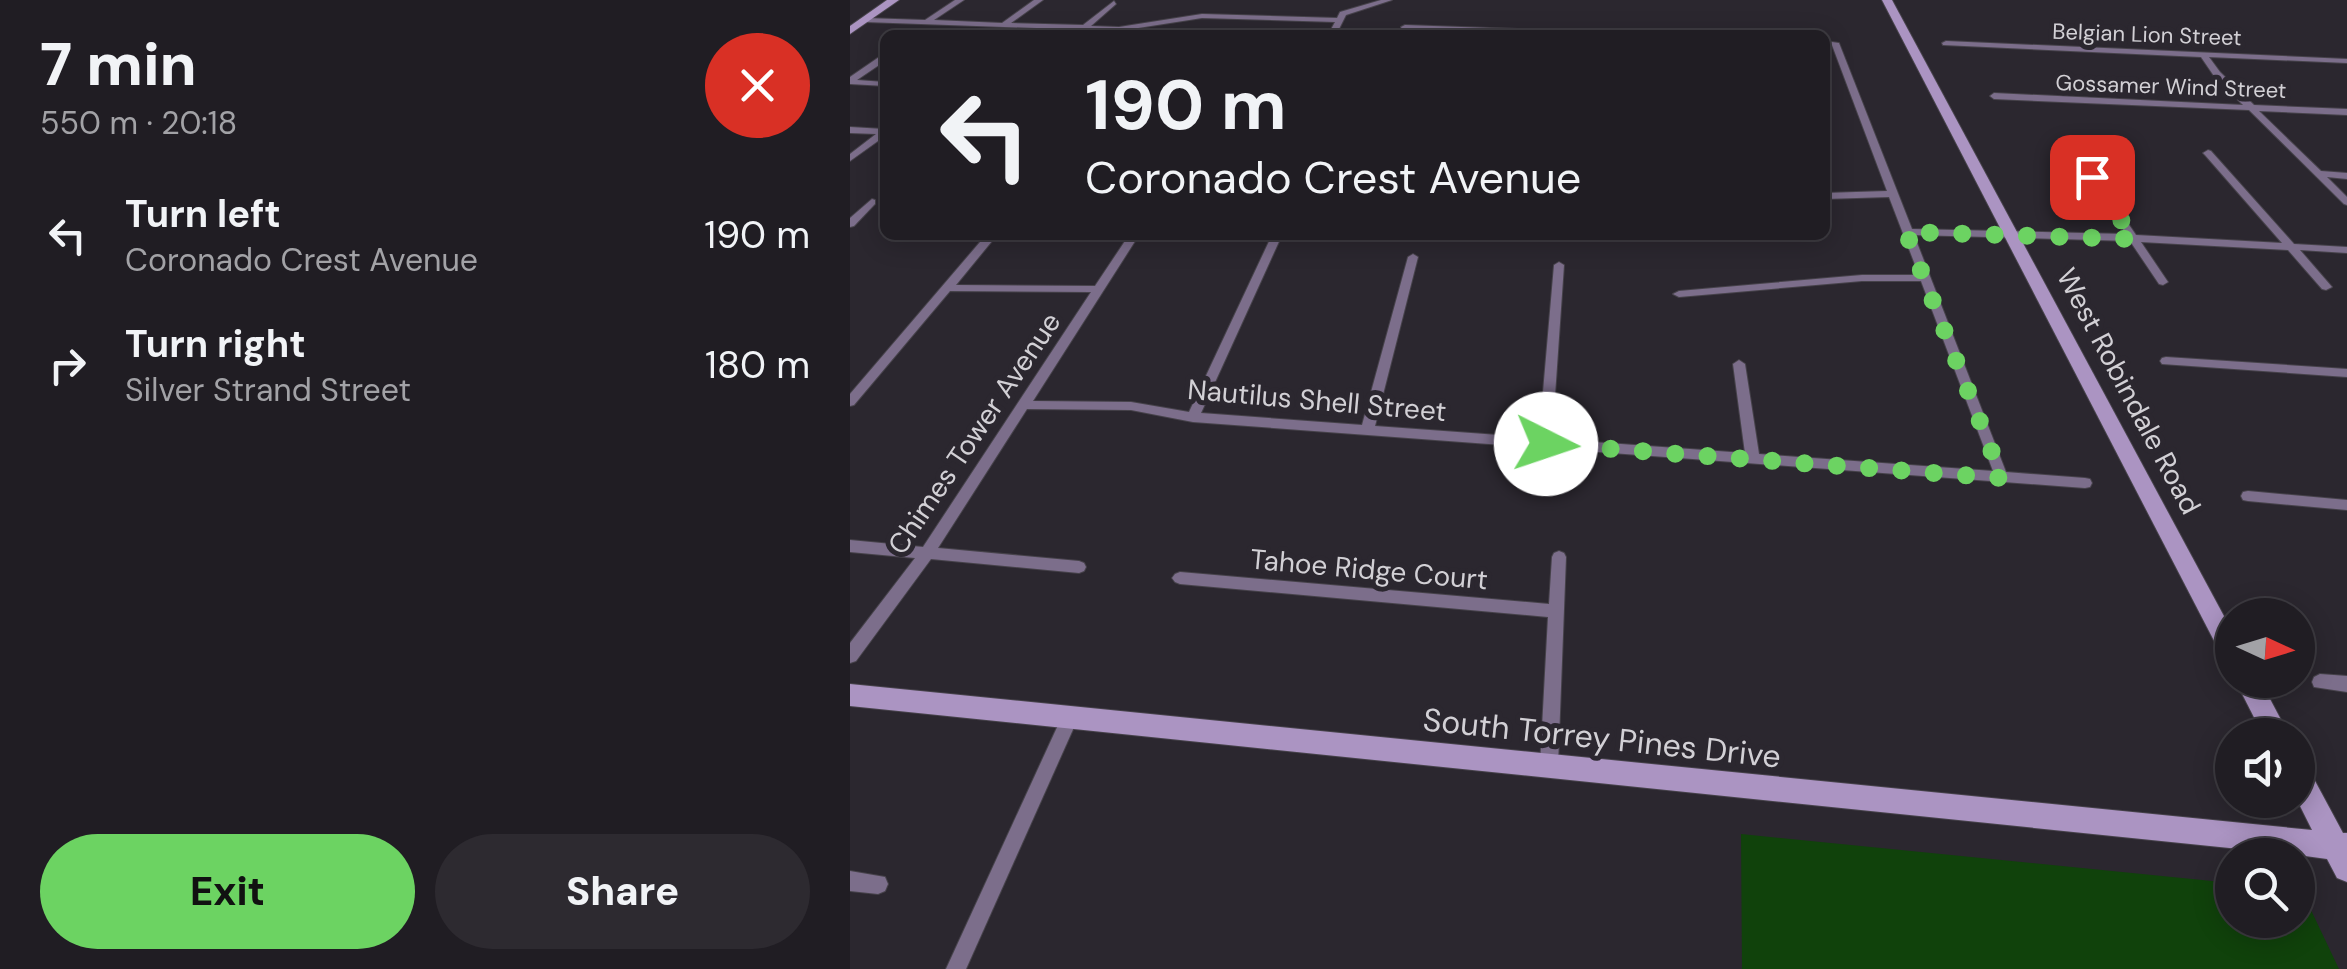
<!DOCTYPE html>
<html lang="en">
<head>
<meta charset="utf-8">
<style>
  :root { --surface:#201d23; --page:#2d2a30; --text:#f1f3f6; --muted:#a2a2a6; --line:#3d3b41; --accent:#6cd362 }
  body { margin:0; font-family:"DM Sans",sans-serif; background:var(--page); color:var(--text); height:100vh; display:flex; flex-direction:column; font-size:38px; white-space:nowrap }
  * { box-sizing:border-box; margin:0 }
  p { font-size:32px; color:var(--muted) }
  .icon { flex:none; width:55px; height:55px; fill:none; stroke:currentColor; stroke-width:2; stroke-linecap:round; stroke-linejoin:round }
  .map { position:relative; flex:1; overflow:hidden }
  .drawer { display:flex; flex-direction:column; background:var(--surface); width:850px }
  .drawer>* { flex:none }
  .guide { position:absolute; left:30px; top:30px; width:950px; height:210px; border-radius:15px; box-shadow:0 5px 25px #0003,0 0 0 2px var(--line); background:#201d23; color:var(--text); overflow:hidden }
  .needle { width:65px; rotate:94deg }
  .controls { position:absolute; left:1365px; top:598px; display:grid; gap:20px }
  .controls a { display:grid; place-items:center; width:100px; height:100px; border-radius:50%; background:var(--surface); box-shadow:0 5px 25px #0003,0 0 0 2px var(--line); font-size:50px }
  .pin { position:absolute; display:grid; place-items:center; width:85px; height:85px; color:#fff; margin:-42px; border-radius:20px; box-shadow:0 5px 15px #0006 }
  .me { position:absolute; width:110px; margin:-55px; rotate:94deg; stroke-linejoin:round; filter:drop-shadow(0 0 8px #0008) }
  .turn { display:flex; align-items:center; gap:35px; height:210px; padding:0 40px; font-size:45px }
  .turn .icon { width:130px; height:130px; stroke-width:2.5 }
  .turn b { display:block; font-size:70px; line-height:85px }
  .round { display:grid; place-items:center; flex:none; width:105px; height:105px; border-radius:52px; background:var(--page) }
  .summary { display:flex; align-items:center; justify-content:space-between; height:170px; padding:0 40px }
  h1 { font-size:60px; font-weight:800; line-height:75px }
  .action { display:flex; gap:20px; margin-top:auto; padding:20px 40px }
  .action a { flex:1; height:115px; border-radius:60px; background:var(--accent); color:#111; font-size:40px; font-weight:800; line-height:115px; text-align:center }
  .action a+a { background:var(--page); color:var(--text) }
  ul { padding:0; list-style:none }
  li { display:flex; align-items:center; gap:30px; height:130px; padding:0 40px }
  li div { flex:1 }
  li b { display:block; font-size:38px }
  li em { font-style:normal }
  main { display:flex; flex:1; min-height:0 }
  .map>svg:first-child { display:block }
</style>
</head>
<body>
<main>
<section class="drawer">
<div class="summary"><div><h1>7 min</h1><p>550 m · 20:18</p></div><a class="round" style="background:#d93025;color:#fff"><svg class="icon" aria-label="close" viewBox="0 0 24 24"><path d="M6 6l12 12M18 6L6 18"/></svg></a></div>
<ul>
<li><svg class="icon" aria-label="left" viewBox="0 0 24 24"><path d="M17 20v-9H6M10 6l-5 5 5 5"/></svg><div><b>Turn left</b><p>Coronado Crest Avenue</p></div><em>190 m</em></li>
<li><svg class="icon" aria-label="right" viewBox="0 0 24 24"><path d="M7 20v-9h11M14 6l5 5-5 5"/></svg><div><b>Turn right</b><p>Silver Strand Street</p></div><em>180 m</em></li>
</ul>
<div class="action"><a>Exit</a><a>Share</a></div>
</section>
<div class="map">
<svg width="1497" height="969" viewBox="0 0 1497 969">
  <rect width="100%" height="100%" fill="#2b272f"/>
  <path fill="#10420b" d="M 891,834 L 1382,883 L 1382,920 L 1448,920 L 1448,900 L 1460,908 L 1489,969 L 892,969 Z"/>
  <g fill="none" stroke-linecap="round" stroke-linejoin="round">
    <defs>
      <g id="street">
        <path d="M 105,0 L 114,0 L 84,20 L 152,23 L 184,0 L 193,0 L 161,23 L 233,25 L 264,1 L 266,4 L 241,26 L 269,27 L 352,14 L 487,18 L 490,12 L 531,0 L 542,0 L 496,15 L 486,35 L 478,35 L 485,22 L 352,18 L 269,31 L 15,22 L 11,20 L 15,18 L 75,20 Z"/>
        <path d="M 555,25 L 784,33 L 788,35 L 720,35 L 552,29 L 551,27 Z"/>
        <path d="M 975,41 L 989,43 L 1062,229 L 1276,234 L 1216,146 L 1221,143 L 1224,144 L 1286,235 L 1432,243 L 1355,155 L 1353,153 L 1358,150 L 1361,151 L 1444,244 L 1497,247 L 1497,253 L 1450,250 L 1482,287 L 1476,290 L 1472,289 L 1438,250 L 1291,242 L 1318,282 L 1313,285 L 1309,284 L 1280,241 L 1064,235 L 1156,472 L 1235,478 L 1240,479 L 1242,483 L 1240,487 L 1235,488 L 343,422 L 281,410 L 177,409 L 88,548 L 229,561 L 234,563 L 236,567 L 234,571 L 229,573 L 81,559 L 6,661 L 0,663 L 0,643 L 65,558 L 0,552 L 0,540 L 73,547 L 241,292 L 100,291 L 4,405 L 0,406 L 0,394 L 136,235 L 147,235 L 106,285 L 245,286 L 279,235 L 289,235 L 183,401 L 281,402 L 339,412 L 422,235 L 432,235 L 351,413 L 512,425 L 558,257 L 563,254 L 568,257 L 525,426 L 689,438 L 704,265 L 709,262 L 714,265 L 702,439 L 895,453 L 883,364 L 889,360 L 895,364 L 909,454 L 1143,471 L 1071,281 L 1012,281 L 829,297 L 823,294 L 829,291 L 1012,275 L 1069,275 L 1039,197 L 975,199 L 975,193 L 1037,191 L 982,45 L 975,45 Z"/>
        <path d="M 1096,41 L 1497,59 L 1497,63 L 1359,57 L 1370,72 L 1404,105 L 1497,109 L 1497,115 L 1409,111 L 1471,171 L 1497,173 L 1497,179 L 1477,177 L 1497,197 L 1497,205 L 1494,204 L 1399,110 L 1144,99 L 1140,96 L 1144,93 L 1393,105 L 1364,76 L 1351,57 L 1093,45 L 1092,43 Z"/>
        <path d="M 32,55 L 35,55 L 35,61 L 7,80 L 35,82 L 35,86 L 0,84 L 0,77 Z"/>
        <path d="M 0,127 L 34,129 L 35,136 L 0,161 L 0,154 L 26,134 L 0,133 Z"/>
        <path d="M 22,199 L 25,200 L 25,204 L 4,226 L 0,227 L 0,218 Z"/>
        <path d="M 1316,357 L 1497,369 L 1497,377 L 1312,364 L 1310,361 L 1312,358 Z"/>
        <path d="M 1398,491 L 1497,500 L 1497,510 L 1398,501 L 1393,500 L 1391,496 L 1393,492 Z"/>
        <path d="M 709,551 L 714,553 L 716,557 L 708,765 L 705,771 L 699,774 L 693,771 L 690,765 L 698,617 L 330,584 L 325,582 L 322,578 L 325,574 L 330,572 L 699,604 L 702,557 L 704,553 Z"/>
        <path d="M 1470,674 L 1497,676 L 1497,692 L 1464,687 L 1462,682 L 1464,677 Z"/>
        <path d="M 221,708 L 227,710 L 229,716 L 116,969 L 96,969 L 215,710 Z"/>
        <path d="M 0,871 L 35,877 L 38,884 L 35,891 L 28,894 L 0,891 Z"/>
      </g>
      <g id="secondary">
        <path d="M 37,0 L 49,0 L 0,34 L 0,26 Z"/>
        <path d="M 1032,0 L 1042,0 L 1382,631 L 1382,663 L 1374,660 Z"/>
        <path d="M 1385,680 L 1410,680 L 1439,735 L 1413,735 Z"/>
        <path d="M 0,684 L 1462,830 L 1447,800 L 1448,762 L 1457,766 L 1493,833 L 1497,833 L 1497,882 L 1487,878 L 1477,859 L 1448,855 L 0,706 Z"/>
      </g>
    </defs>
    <use href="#street" stroke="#46424a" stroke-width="2"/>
    <use href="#secondary" stroke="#46424a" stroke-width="2"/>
    <use href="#street" fill="#7c6e8b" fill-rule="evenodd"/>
    <use href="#secondary" fill="#ab94c2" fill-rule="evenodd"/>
  </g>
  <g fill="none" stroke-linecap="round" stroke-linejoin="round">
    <path stroke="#6cd362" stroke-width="18" stroke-dasharray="0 32.4" d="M 696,444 L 1152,478 L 1056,232 L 1284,239 L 1242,177"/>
  </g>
  <g text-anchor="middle" stroke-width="10" stroke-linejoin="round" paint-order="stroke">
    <g font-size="22" fill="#d2d0d5" stroke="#2b272f">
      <text transform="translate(1297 34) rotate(2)" y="8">Belgian Lion Street</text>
      <text transform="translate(1321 86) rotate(2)" y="8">Gossamer Wind Street</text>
    </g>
    <g font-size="28" fill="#d2d0d5" stroke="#2b272f">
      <text transform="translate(1279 391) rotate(62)" y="10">West Robindale Road</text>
      <text transform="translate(467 400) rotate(5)" y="10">Nautilus Shell Street</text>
      <text transform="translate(124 433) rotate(-56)" y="10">Chimes Tower Avenue</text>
      <text transform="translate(519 569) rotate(5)" y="10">Tahoe Ridge Court</text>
    </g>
    <g font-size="32" fill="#d2d0d5" stroke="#2b272f">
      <text transform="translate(752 738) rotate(6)" y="11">South Torrey Pines Drive</text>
    </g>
  </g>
</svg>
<div class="controls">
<a><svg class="needle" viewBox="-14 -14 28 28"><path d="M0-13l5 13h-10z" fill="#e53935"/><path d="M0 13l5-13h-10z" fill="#a2a2a6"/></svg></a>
<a><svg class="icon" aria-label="sound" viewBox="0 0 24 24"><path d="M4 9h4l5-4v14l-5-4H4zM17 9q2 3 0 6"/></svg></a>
<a><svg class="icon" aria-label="search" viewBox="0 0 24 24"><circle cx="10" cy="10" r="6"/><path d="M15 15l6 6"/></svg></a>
</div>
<div class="pin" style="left:1242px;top:177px;background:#d93025"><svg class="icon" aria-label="arrive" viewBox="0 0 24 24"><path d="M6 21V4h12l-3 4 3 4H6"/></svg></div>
<svg class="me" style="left:696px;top:444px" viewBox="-20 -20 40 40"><circle r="19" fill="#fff"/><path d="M0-13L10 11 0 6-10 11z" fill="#6cd362"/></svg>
<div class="guide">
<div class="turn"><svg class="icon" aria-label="left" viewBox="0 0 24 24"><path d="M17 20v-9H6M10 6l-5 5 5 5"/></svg><div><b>190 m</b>Coronado Crest Avenue</div></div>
</div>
</div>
</main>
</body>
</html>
